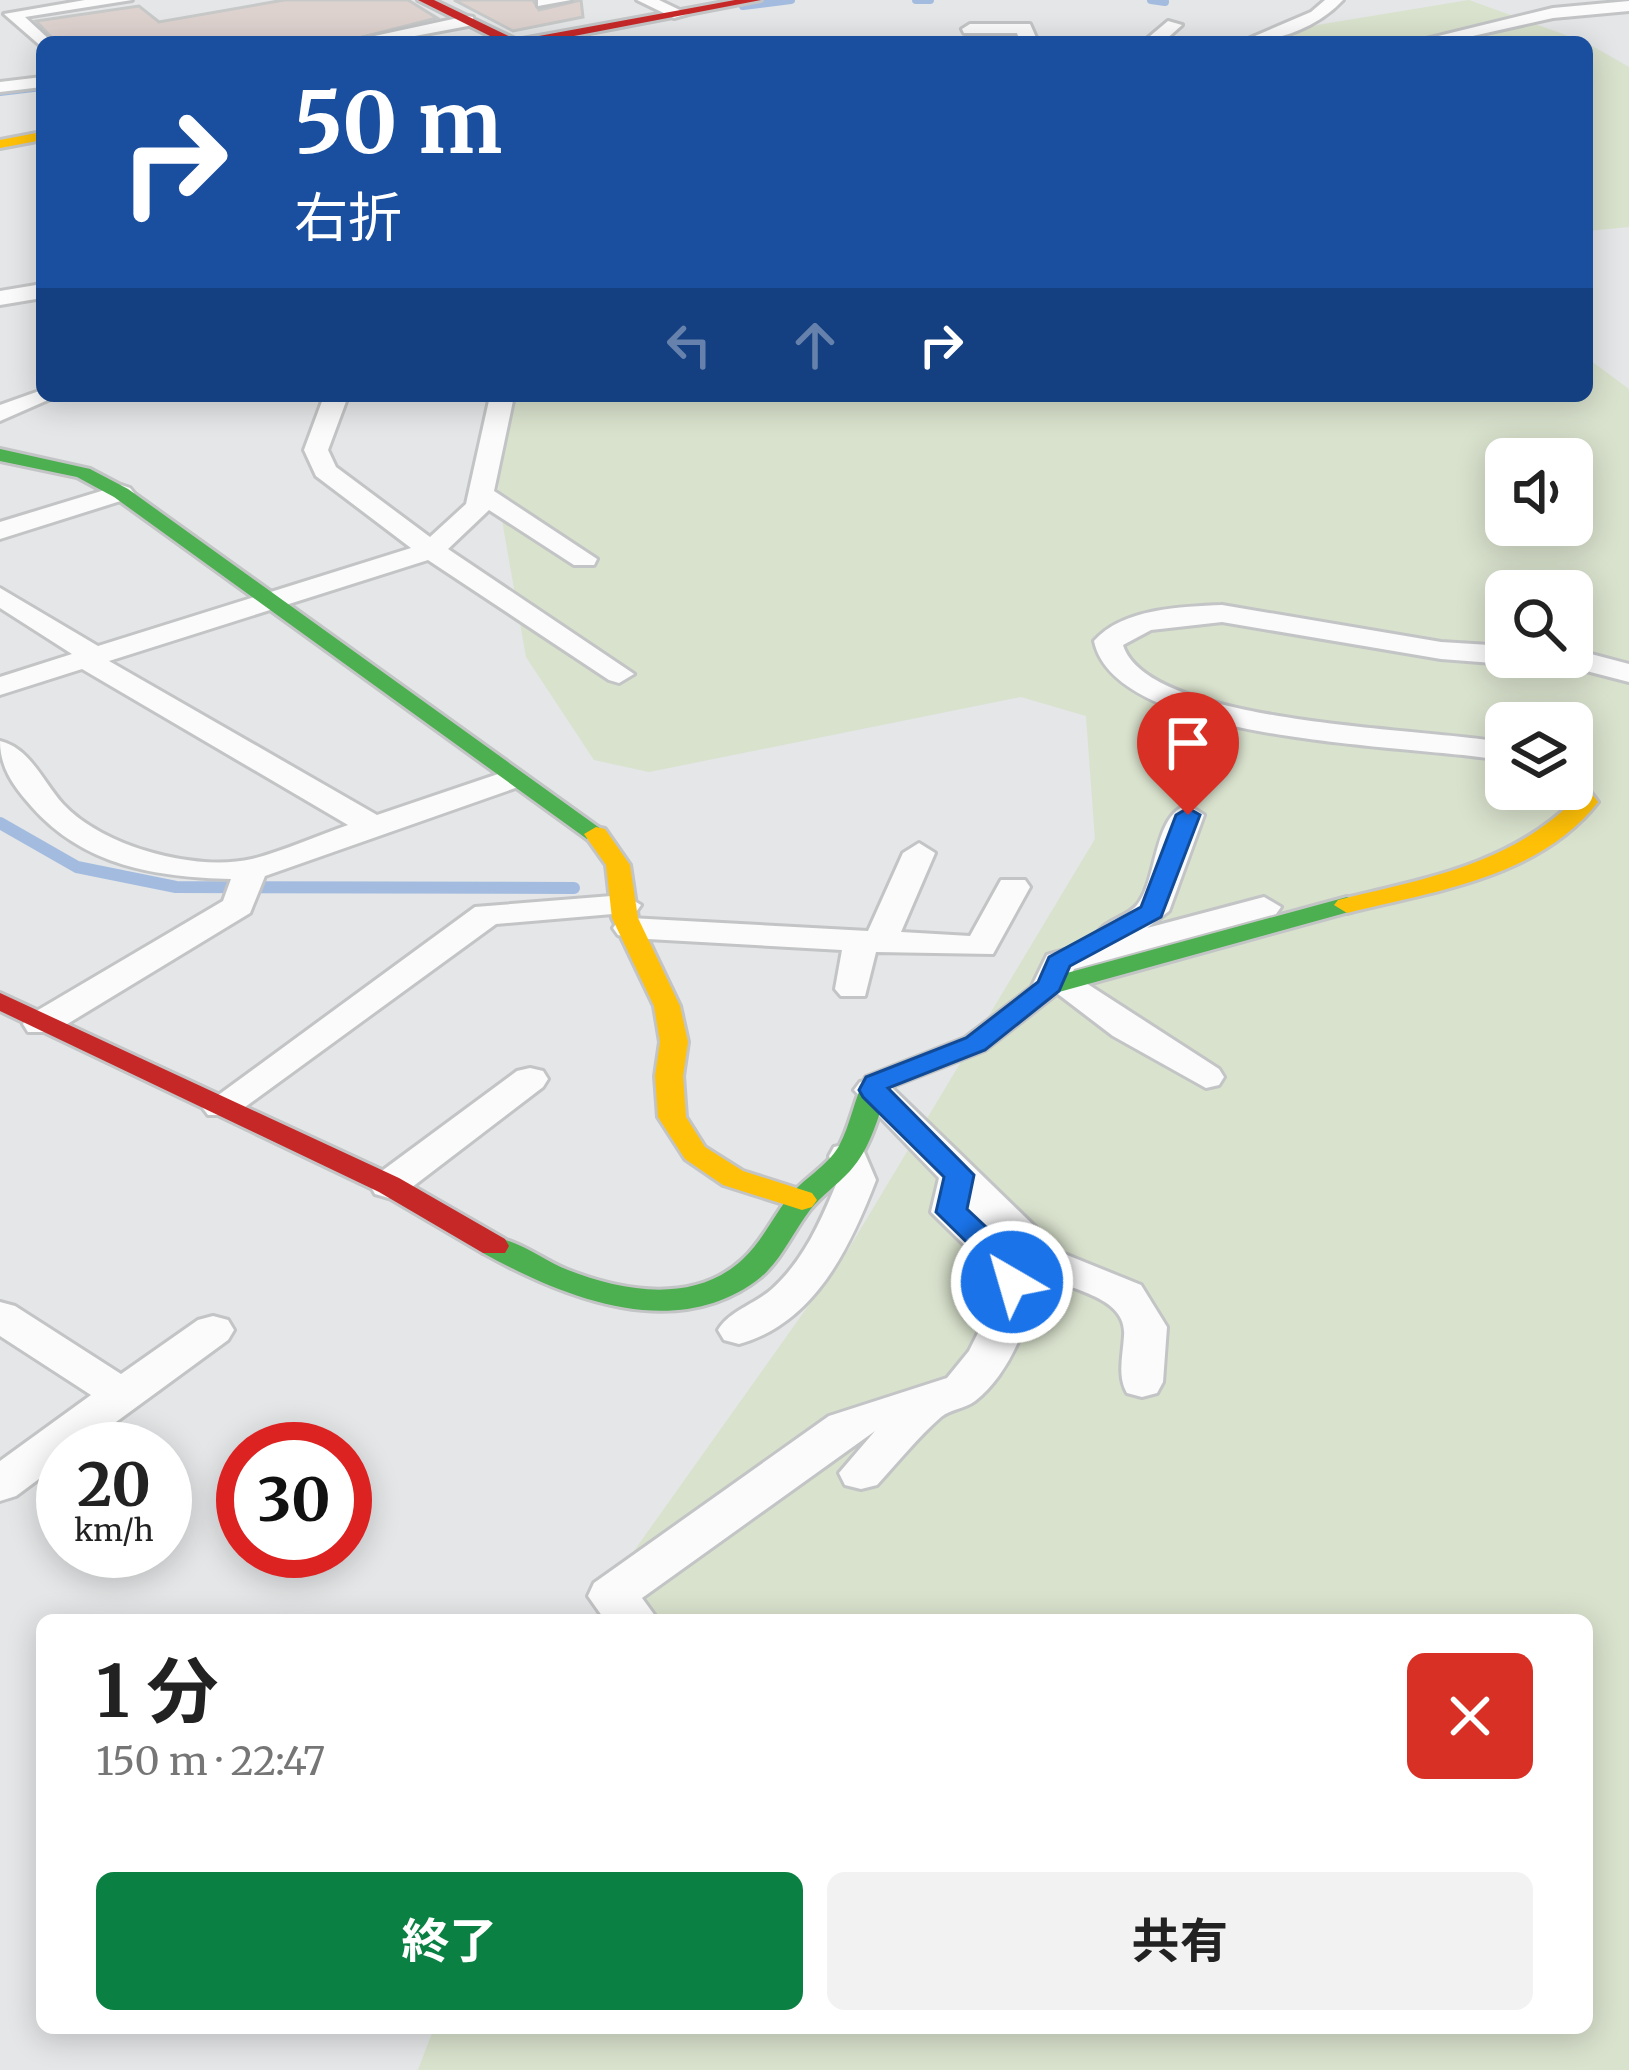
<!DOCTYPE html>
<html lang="ja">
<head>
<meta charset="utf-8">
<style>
  :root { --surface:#fff; --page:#f2f2f2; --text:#222; --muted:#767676; --accent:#0b8043 }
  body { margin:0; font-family:Merriweather,"Noto Sans JP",serif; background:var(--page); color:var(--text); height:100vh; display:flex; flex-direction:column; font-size:45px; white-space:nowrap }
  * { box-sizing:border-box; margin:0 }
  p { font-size:39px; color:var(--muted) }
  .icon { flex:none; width:66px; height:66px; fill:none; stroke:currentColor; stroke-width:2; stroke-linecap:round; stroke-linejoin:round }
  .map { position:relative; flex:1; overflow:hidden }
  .drawer { position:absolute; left:36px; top:1614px; width:1557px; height:420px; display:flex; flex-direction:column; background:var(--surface); border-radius:18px; box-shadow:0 6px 30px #0003 }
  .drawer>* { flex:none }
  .banner { position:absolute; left:36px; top:36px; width:1557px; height:366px; border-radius:18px; box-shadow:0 6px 30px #0003; background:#1a4fa0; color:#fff; overflow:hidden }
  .controls { position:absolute; left:1485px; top:438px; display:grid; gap:24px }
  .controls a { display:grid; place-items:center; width:108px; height:108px; border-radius:18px; background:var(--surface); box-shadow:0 6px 30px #0003; font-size:60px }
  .speed { position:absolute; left:36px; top:1422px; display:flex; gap:24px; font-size:60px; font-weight:700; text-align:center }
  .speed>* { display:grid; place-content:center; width:156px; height:156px; border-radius:50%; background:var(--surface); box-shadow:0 6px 30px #0003; line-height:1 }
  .speed small { font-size:30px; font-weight:400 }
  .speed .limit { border:18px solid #d22; background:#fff; color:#111 }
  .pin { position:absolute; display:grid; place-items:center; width:102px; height:102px; color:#fff; margin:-123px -51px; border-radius:50% 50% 50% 0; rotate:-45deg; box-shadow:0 0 12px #0007 }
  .pin .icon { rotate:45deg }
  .me { position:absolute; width:132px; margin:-66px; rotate:322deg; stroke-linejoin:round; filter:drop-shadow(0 0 9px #0008) }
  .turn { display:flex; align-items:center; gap:42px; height:252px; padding:0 60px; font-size:54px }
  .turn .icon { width:156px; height:156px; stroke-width:2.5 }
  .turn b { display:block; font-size:84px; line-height:102px }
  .lanes { display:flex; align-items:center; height:114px; padding:0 60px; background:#0003; justify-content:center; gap:60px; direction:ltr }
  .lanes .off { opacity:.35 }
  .round { display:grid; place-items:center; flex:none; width:126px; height:126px; border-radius:18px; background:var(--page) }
  .summary { display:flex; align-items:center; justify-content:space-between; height:204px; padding:0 60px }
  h1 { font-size:72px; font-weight:700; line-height:90px }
  .cta { display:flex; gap:24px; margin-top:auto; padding:24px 60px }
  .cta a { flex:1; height:138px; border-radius:18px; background:var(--accent); color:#fff; font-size:48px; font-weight:700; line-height:138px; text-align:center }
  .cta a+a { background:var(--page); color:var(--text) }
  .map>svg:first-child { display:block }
</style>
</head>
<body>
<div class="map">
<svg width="1629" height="2070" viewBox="0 0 1629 2070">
  <rect width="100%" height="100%" fill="#e4e6e7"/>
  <g fill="#d9e2cd" fill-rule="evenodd">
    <path d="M 1469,0 L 1585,42 L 1214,42 Z"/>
    <path d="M 1587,43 L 1629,67 L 1629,227 L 1587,231 Z"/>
    <path d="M 1587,358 L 1629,389 L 1629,2070 L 418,2070 L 434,2028 L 1587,2028 L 1587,1620 L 593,1620 L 602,1596 L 848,1250 L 1095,839 L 1086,716 L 1021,697 L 649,772 L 594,760 L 526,657 L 498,497 L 502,396 L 1587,396 ZM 1506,459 L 1572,459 L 1572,525 L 1506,525 ZM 1506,591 L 1572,591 L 1572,657 L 1506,657 ZM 1506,723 L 1572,723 L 1572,789 L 1506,789 Z"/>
  </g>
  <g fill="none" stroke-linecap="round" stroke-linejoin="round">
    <g stroke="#a2bbdf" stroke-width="8">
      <path d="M 916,0 L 930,0"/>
      <path d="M 1151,0 L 1165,2"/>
      <path d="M 743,6 L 791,0"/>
      <path d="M 0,92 L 42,87"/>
    </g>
    <path stroke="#a2bbdf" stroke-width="12" d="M 0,823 L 77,867 L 176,887 L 574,888"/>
  </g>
  <g fill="#ded2cf" stroke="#c7c8c8" stroke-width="3">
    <path d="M 284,0 L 408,0 L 437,18 L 343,42 L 56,42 L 36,21 L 139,6 L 159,22 Z"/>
    <path d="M 454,0 L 533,0 L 539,10 L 581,0 L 583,17 L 513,31 Z"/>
  </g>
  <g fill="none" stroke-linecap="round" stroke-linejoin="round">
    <defs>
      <g id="street">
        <path d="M 85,0 L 132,0 L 25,17 L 52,42 L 42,42 L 42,47 L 4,14 Z"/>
        <path d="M 538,0 L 571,0 L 538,6 Z"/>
        <path d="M 637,0 L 659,0 L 688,14 L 674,18 Z"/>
        <path d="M 1325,0 L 1343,0 C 1318,27 1278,42 1241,42 L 1311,12 Z"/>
        <path d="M 1629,1 L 1629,11 L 1553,18 L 1446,42 L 1414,42 L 1553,8 Z"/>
        <path d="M 467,16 L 473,17 L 473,25 L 383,42 L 347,42 Z"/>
        <path d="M 1168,21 L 1182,25 L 1163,42 L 1143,42 Z"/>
        <path d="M 970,24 L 1030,24 L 1038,42 L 1020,42 L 1017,33 L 964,33 L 962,29 Z"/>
        <path d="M 42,77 L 42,87 L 0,92 L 0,82 Z"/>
        <path d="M 42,284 L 42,298 L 0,305 L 0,291 Z"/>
        <path d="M 42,390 L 42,396 L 57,396 L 0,421 L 0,405 Z"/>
        <path d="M 324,396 L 348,396 L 328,450 L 336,467 L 430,537 L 466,504 L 490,396 L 514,396 L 494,491 L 597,559 L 594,565 L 574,565 L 489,510 L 448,549 L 634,674 L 619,683 L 609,680 L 428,560 L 109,661 L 377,815 L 513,769 L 529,778 L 524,785 L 265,876 L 250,913 L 54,1032 L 28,1032 L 23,1024 L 28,1016 L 223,901 L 231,879 C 156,877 84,866 32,807 C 14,787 0,768 0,741 C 30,748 43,782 63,804 C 103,847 196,872 252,859 C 284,851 316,836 348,825 L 82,669 L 0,695 L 0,677 L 72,654 L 0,608 L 0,588 L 98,646 L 411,548 L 316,476 L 304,450 Z"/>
        <path d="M 121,485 L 130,488 L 134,493 L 130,498 L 0,539 L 0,522 Z"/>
        <path d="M 1222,605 L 1441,642 L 1506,646 L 1506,657 L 1519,657 L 1506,664 L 1441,659 L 1222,622 L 1151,630 L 1123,645 C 1148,726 1431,728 1506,743 L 1506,761 C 1419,744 1116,746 1094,641 C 1123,608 1181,607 1222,605 Z"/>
        <path d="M 1572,649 L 1629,664 L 1629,682 L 1571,667 L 1534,663 L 1530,657 L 1572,657 Z"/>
        <path d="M 1188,805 L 1204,815 L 1169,911 L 1147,928 L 1264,897 L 1281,907 L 1276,914 L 1074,969 L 1072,974 L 1219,1069 L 1224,1077 L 1219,1085 L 1206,1088 L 1113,1036 L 1058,994 L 1038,993 L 1032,986 L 1047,955 L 1104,939 L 1098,932 C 1108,919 1127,917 1137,905 C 1158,880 1153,814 1188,805 Z"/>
        <path d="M 919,843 L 935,853 L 901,932 L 970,936 L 1001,880 L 1025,880 L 1030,887 L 993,954 L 876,952 L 865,996 L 841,996 L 835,989 L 842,950 L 630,938 L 618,935 L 613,928 L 618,921 L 630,918 L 868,931 L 903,853 Z"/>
        <path d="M 624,895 L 641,905 L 636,912 L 496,924 L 234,1115 L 208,1115 L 202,1107 L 475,907 Z"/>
        <path d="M 530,1068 L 543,1071 L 548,1079 L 543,1087 L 403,1194 L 389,1198 L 375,1194 L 370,1185 L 375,1176 L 517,1071 Z"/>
        <path d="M 873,1079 L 886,1082 L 1062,1253 L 1141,1285 L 1167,1327 L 1163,1382 L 1157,1393 L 1142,1397 L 1127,1393 C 1117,1376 1123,1355 1124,1336 C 1128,1292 1056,1289 1029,1268 C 1039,1310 1009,1375 975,1401 C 964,1409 951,1409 941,1417 C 918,1437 898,1462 877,1485 L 861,1489 L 845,1485 L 839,1473 L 875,1431 L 642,1598 L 658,1620 L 605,1620 L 588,1596 L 594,1583 L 829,1416 L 947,1378 L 969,1351 L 984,1321 L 992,1284 L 990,1270 L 931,1212 L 939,1178 L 854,1090 L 860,1082 Z"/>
        <path d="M 848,1144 L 862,1147 L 876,1180 C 850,1247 815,1323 739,1344 L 724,1340 L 718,1330 C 729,1311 755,1304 772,1289 C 805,1259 821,1220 838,1180 L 829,1156 L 834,1147 Z"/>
        <path d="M 0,1302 L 15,1306 L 121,1374 L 198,1320 L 213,1316 L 228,1320 L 234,1330 L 228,1340 L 79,1449 L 63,1449 L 63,1461 L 16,1496 L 0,1501 L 0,1461 L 91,1395 L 0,1336 Z"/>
      </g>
      <g id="fast">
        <path d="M 0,449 L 90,469 L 128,489 L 608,834 L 605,839 L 587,839 L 114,497 L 77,477 L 0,461 Z"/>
        <path d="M 1347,897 L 1360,905 L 1356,910 L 1059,992 L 985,1050 L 888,1088 C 878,1117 871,1148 850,1171 C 837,1185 822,1195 810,1210 C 793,1232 782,1259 761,1277 C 678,1344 564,1298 483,1253 L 479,1246 L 483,1239 C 510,1232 543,1261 568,1270 C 624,1292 695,1304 743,1259 C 762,1241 772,1219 787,1199 C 802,1179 827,1167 839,1146 C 851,1124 854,1098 866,1077 L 965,1038 L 1041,980 Z"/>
      </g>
      <g id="slow">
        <path d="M 42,132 L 42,140 L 0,148 L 0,140 Z"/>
        <path d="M 1572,776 L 1580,778 L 1598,802 C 1539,878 1434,891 1347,913 L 1334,905 L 1338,900 C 1423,879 1509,865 1573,801 L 1564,789 L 1572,789 Z"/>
        <path d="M 596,827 L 605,829 L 630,865 L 638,918 L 680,1006 L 688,1042 L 683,1076 L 686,1117 L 705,1147 L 743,1171 L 812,1193 L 817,1200 L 812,1207 L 802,1210 L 723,1185 L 685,1159 L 658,1117 L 655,1076 L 660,1042 L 654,1006 L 612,918 L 606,865 L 584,834 Z"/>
      </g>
      <g id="jam">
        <path d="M 418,0 L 434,0 L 517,40 L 735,0 L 761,0 L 543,42 L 502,42 Z"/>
        <path d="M 0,993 L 399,1178 L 505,1239 L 509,1246 L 505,1253 L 483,1253 L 379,1192 L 0,1011 Z"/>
      </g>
    </defs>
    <use href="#street" stroke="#c3c4c5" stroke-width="6"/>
    <use href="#fast" stroke="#c3c4c5" stroke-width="6"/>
    <use href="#slow" stroke="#c3c4c5" stroke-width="6"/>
    <use href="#jam" stroke="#c3c4c5" stroke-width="6"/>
    <use href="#street" fill="#fbfbfb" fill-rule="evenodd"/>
    <use href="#fast" fill="#4caf50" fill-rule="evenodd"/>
    <use href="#slow" fill="#ffc107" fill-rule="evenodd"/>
    <use href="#jam" fill="#c62828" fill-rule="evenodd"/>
  </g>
  <path fill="#1a73e8" stroke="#114b97" stroke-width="3" d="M 1188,808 L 1200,815 L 1161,917 L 1070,966 L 1059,991 L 985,1050 L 888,1088 L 974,1175 L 967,1209 L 1019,1258 L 1028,1282 L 1023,1289 L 1002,1289 L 994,1269 L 936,1212 L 944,1177 L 863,1097 L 859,1090 L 866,1077 L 966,1038 L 1038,982 L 1049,957 L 1141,907 L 1176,815 Z"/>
</svg>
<div class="controls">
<a><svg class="icon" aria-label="sound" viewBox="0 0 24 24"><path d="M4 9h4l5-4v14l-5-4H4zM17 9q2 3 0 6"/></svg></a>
<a><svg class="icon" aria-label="search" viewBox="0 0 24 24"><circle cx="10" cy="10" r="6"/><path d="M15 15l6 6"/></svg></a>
<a><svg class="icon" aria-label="layers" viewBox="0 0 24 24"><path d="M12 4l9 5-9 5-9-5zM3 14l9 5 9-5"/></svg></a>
</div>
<div class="speed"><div>20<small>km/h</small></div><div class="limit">30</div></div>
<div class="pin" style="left:1188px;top:815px;background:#d93025"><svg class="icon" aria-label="arrive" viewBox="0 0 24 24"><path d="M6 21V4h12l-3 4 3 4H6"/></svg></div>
<svg class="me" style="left:1012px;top:1282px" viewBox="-20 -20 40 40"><circle r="17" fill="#1a73e8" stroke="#fff" stroke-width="3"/><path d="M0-11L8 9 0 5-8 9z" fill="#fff"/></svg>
<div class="banner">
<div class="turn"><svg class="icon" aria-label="right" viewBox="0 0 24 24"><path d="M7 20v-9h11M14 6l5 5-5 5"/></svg><div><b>50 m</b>右折</div></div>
<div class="lanes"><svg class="icon off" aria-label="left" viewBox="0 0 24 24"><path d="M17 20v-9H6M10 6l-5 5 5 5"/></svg><svg class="icon off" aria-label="ahead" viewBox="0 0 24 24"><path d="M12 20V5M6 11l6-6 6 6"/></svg><svg class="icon" aria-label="right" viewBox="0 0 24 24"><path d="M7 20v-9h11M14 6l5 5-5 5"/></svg></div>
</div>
<section class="drawer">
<div class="summary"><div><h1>1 分</h1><p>150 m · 22:47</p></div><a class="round" style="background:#d93025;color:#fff"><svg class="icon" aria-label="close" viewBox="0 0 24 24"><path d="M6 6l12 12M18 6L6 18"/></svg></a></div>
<div class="cta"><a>終了</a><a>共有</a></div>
</section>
</div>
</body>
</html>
